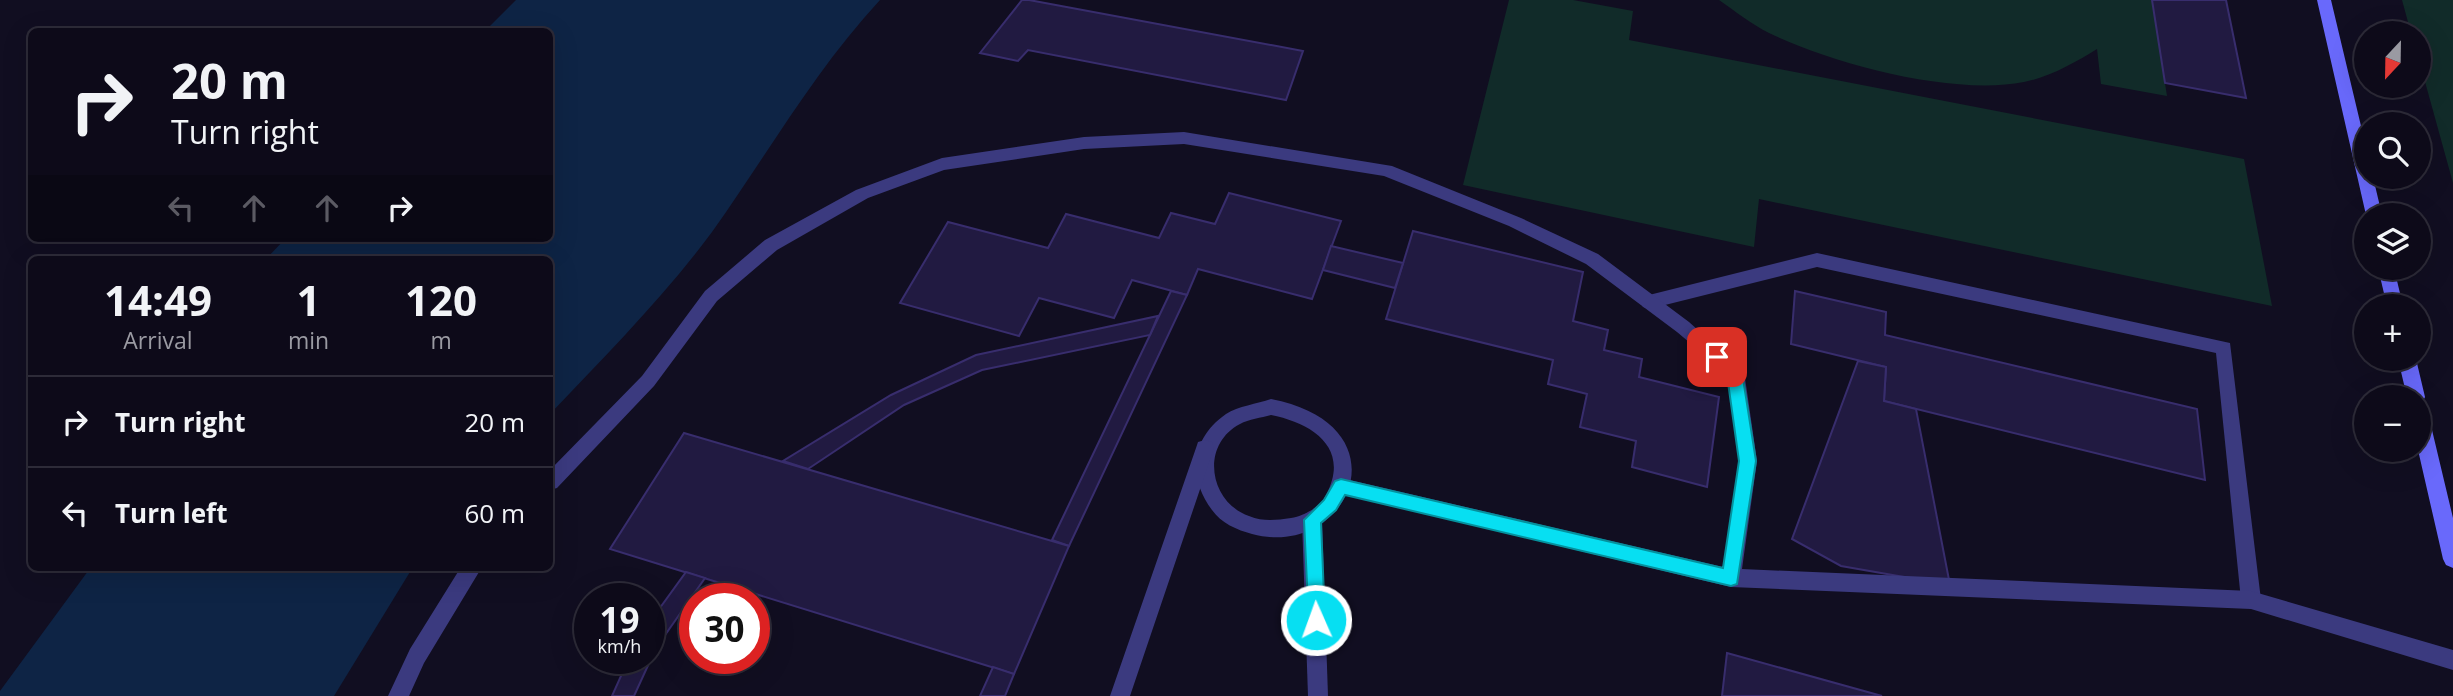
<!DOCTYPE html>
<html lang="en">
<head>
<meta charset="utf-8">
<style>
  :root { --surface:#0d0a19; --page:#1b1826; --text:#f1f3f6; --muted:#9a9aa2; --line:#2d2b38 }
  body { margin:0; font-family:"Open Sans",sans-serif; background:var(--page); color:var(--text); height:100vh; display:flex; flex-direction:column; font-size:26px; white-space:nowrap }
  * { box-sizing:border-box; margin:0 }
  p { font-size:23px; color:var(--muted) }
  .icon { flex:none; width:38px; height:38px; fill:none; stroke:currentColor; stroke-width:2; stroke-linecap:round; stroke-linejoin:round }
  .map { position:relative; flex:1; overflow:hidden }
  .panel { position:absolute; left:28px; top:256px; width:525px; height:315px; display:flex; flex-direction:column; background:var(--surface); border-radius:10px; box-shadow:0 7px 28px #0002,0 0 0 2px var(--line) }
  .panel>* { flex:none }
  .hud { position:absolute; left:28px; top:28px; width:525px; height:214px; border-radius:10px; box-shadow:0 7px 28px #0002,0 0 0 2px var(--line); background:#0d0a19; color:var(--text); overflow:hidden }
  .needle { width:46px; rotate:202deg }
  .fabs { position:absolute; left:2354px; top:21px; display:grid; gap:14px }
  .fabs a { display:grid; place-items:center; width:77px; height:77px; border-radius:50%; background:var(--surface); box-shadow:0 7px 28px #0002,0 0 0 2px var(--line); font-size:35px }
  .speed { position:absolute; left:574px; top:583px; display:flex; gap:14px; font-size:35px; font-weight:700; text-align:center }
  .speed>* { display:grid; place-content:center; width:91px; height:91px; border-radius:50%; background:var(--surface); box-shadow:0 7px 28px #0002,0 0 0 2px var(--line); line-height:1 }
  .speed small { font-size:18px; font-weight:400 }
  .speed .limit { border:10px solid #d22; background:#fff; color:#111 }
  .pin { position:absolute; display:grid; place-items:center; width:60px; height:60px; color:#fff; margin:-30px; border-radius:14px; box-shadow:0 4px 10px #0006 }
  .me { position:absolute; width:77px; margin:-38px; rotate:358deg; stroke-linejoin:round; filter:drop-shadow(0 0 5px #0008) }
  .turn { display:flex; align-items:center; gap:24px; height:147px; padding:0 28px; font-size:32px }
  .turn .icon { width:91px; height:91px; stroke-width:2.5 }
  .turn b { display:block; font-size:49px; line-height:60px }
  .lanes { display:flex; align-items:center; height:66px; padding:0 28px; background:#0003; justify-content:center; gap:35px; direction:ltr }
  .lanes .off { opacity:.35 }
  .eta { display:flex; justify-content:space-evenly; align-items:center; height:119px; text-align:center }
  .eta b { font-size:42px; font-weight:700; line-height:49px }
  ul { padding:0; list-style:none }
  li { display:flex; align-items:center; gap:21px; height:91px; padding:0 28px; border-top:2px solid var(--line) }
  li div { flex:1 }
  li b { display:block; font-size:26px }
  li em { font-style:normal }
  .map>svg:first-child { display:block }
</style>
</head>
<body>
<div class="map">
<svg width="2453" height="696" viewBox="0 0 2453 696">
  <rect width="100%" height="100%" fill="#110e21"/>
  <g fill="#112b29">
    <path d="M 1509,0 L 1573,0 L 1633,11 L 1629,40 L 2244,159 L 2272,306 L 1759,199 L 1754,247 L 1463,185 Z"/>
    <path d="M 1719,0 L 2152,0 L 2167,96 L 2101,84 L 2097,49 C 2076,62 2050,77 2024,82 C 1953,96 1833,64 1769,33 C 1751,24 1735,11 1719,0 Z"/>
    <path d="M 2402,0 L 2453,0 L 2453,183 L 2419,60 L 2418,33 L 2411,33 Z"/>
  </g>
  <g fill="#0e2445">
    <path d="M 516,0 L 880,0 C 815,70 767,155 712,232 C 664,297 605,356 550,414 L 550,259 L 266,259 L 286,238 L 550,238 L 550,32 L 485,31 Z"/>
    <path d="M 91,567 L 413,567 L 334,696 L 0,696 L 0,691 Z"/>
  </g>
  <g fill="#211a41" stroke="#382d6d" stroke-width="2">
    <path d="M 1022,0 L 1029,0 L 1303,51 L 1286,100 L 1028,50 L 1018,61 L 980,53 Z"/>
    <path d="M 2152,0 L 2226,0 L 2246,98 L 2165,83 Z"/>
    <path d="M 1229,193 L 1341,221 L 1312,299 L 1198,269 L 1187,295 L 1132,280 L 1114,318 L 1039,298 L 1019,336 L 900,303 L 948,222 L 1048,248 L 1066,214 L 1159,238 L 1171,213 L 1215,224 Z"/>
    <path d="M 1413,231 L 1583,272 L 1573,321 L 1608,330 L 1604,350 L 1642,359 L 1639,377 L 1719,397 L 1707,487 L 1632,467 L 1636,441 L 1580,427 L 1587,394 L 1548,384 L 1553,360 L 1386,319 Z"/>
    <path d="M 1331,246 L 1403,263 L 1395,288 L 1323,270 Z"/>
    <path d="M 1171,291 L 1187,295 L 1069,546 L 1052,540 Z"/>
    <path d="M 1795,291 L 1886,312 L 1885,335 L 2197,409 L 2205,480 L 1884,401 L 1886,367 L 1791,344 Z"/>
    <path d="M 1158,316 L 1150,335 L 982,370 L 904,405 L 808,469 L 783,461 L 891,395 L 976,355 Z"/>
    <path d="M 1858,361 L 1886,367 L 1884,401 L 1916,409 L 1950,585 L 1841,566 L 1792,539 Z"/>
    <path d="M 684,433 L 1069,546 L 1014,674 L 610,549 Z"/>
    <path d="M 686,572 L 705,578 L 656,648 L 634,696 L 612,696 L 629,658 L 649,658 L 649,623 Z"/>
    <path d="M 1727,653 L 1882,696 L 1722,696 Z"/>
    <path d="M 993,667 L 1014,674 L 1005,696 L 980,696 Z"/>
  </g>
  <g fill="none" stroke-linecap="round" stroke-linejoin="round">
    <path fill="#3b3a7f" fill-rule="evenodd" d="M 1271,399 C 1409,426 1348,560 1252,534 C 1237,530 1221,523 1212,510 C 1187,477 1191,438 1226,414 C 1238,406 1257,404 1271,399 ZM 1271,415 C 1312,423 1351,448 1326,495 C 1320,507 1304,516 1291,518 C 1276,520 1264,522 1249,516 C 1209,502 1200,445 1240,424 C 1249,419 1261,418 1271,415 Z"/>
    <g fill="#3b3a7f" fill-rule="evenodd">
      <path d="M 1817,253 L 2230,343 L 2261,600 L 2258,606 L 2251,609 L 2244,606 L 2241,600 L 2216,353 L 1817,267 L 1649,309 L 1643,307 L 1640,302 L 1643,297 L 1649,295 Z"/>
      <path d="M 1205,440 L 1212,442 L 1214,448 L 1130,696 L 1110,696 L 1196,448 L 1198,442 Z"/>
    </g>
    <g fill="#3b3a7f" fill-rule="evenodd">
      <path d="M 1184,132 L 1392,166 L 1521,218 L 1598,254 L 1689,322 L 1744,371 L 1757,461 L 1742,569 L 2251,591 L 2453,650 L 2453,670 L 2251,609 L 1731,587 L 1334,492 L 1332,486 L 1334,480 L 1341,478 L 1723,567 L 1739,461 L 1727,374 L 1677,332 L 1586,264 L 1509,226 L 1384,176 L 1184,144 L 1084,149 L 944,170 L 868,198 L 777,250 L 717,301 L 654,386 L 557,488 L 550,490 L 550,470 L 642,376 L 705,291 L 765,240 L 856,190 L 942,158 L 1084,137 Z"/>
      <path d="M 1312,511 L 1319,514 L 1322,520 L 1328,696 L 1308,696 L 1302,520 L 1305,514 Z"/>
      <path d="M 461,567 L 482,567 L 424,663 L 409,696 L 388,696 L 410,649 Z"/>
    </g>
    <g fill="#6969fb" fill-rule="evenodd">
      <path d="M 2317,0 L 2331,0 L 2366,147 L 2366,177 L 2373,177 L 2382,215 L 2366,215 Z"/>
      <path d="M 2378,268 L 2394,268 L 2403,306 L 2387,306 Z"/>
      <path d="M 2398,359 L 2416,359 L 2425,397 L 2422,403 L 2427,409 L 2453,518 L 2453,568 L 2446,565 L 2443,559 L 2418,450 L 2418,397 L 2407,397 Z"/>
    </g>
  </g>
  <path fill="#07dff2" stroke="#05919d" stroke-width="2" d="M 1717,350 L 1742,372 L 1756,461 L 1737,584 L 1731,586 L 1345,495 L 1336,510 L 1321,523 L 1325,620 L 1322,626 L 1316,629 L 1309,626 L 1304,520 L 1324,500 L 1335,481 L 1341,479 L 1723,568 L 1739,461 L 1727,375 L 1709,357 Z"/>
</svg>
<div class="fabs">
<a><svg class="needle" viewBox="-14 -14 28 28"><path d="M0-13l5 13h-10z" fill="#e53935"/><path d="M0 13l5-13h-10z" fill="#9a9aa2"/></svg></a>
<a><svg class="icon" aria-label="search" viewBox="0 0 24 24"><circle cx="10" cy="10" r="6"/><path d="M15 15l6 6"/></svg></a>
<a><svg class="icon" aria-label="layers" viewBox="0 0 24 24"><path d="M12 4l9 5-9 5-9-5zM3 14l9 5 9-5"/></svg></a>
<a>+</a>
<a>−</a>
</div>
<div class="speed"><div>19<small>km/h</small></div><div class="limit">30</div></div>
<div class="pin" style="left:1717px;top:357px;background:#d93025"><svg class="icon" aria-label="arrive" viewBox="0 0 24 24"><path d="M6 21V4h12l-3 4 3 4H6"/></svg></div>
<svg class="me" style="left:1316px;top:620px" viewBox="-20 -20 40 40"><circle r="17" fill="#07dff2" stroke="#fff" stroke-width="3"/><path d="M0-11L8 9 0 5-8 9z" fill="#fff"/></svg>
<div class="hud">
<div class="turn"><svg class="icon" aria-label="right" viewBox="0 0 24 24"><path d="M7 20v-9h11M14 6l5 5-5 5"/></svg><div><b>20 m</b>Turn right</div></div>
<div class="lanes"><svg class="icon off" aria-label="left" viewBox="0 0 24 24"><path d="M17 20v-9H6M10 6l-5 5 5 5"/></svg><svg class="icon off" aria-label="ahead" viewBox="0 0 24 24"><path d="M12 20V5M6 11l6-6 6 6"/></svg><svg class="icon off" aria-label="ahead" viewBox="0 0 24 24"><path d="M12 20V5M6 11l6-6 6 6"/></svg><svg class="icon" aria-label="right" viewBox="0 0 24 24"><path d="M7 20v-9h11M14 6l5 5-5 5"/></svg></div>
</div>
<section class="panel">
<div class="eta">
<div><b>14:49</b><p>Arrival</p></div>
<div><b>1</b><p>min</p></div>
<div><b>120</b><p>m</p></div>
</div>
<ul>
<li><svg class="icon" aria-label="right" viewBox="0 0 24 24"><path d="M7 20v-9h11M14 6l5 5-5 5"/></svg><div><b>Turn right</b></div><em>20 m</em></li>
<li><svg class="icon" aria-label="left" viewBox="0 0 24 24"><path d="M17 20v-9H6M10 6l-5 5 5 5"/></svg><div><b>Turn left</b></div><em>60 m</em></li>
</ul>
</section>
</div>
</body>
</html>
